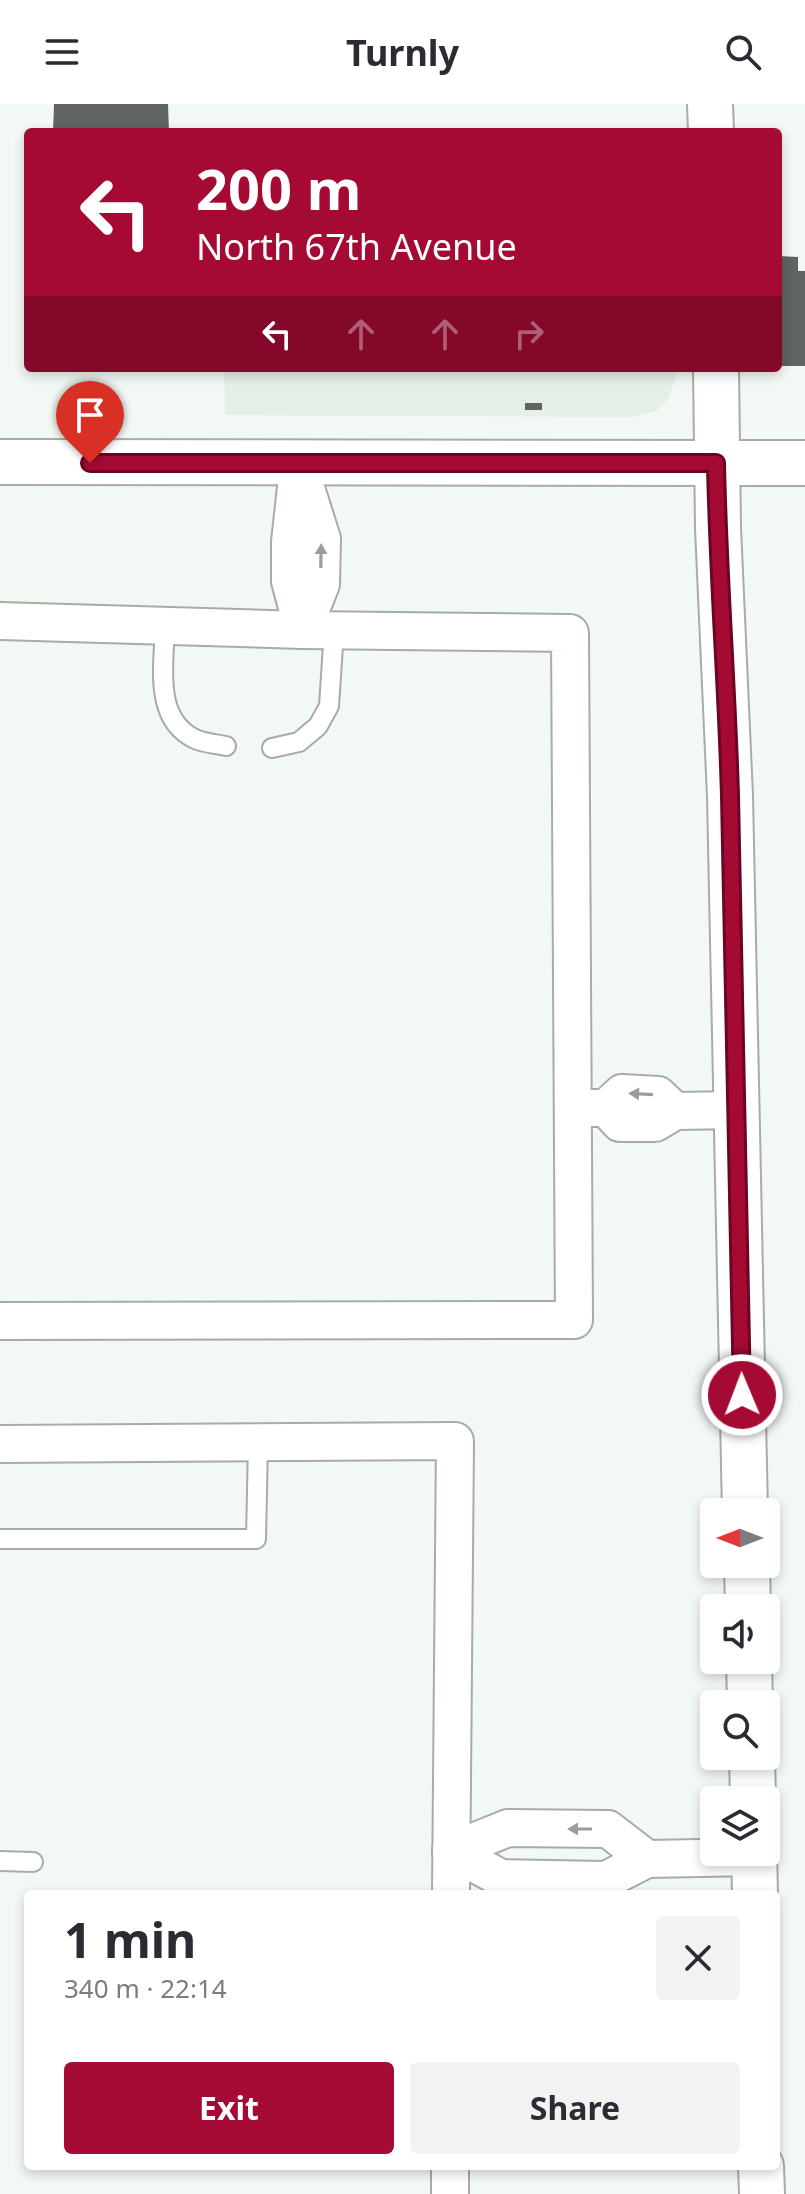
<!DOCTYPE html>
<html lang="en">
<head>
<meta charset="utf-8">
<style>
  :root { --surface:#fff; --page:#f2f2f3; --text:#2b2b33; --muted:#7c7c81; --accent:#a50a35 }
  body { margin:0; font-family:"Noto Sans",sans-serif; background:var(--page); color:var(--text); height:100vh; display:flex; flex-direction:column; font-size:30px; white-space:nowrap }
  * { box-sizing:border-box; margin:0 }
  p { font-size:26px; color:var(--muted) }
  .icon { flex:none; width:44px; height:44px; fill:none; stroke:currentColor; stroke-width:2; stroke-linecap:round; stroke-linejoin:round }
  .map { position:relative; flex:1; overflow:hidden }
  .details { position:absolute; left:24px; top:1786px; width:756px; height:280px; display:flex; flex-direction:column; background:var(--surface); border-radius:8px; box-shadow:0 4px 12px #0003 }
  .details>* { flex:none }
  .banner { position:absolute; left:24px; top:24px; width:758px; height:244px; border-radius:8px; box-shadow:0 4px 12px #0003; background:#a50a35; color:#fff; overflow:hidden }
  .needle { width:52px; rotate:270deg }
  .tools { position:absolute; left:700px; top:1394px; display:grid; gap:16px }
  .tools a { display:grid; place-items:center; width:80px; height:80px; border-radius:8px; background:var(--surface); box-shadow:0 4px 12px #0003; font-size:40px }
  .pin { position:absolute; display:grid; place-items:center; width:68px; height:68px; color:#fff; margin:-82px -34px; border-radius:50% 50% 50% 0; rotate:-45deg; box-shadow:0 0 8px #0007 }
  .pin .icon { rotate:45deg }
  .me { position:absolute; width:88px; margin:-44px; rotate:359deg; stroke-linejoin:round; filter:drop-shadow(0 0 6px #0008) }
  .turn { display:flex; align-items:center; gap:28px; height:168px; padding:0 40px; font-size:36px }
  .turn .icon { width:104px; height:104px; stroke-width:2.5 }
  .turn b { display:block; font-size:56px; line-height:68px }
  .lanes { display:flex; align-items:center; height:76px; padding:0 40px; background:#0003; justify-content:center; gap:40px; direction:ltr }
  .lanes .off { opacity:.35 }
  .round { display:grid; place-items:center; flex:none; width:84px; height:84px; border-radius:8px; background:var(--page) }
  .overview { display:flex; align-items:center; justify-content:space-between; height:136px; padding:0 40px }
  h1 { font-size:48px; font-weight:700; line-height:60px }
  .button { display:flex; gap:16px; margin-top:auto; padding:16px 40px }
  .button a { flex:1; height:92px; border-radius:8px; background:var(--accent); color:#fff; font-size:32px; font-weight:700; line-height:92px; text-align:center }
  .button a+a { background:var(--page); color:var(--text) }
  header { display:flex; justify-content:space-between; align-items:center; height:104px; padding:0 40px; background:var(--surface); font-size:36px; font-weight:700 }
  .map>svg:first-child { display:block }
</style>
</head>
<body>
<header><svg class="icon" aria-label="menu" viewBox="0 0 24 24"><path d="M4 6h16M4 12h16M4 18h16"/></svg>Turnly<svg class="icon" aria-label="search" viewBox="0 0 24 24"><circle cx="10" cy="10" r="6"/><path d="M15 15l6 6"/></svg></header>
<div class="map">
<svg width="805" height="2090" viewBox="0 0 805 2090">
  <rect width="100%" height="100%" fill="#f2f8f3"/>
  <path fill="#e4f0e5" d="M 224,264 L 676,264 L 676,273 L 668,295 L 656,307 L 634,313 L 225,311 Z"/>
  <g fill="#606561">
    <path d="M 54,0 L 168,0 L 169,28 L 53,28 Z"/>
    <path d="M 778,152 L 798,153 L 798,167 L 805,167 L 805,262 L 778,262 Z"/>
    <rect x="525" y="299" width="17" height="7"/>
  </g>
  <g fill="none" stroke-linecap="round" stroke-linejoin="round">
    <defs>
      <g id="lane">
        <path d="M 165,522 C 164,560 153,615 195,635 C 204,639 216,640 226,642"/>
        <path d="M 272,644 L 299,638 L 318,622 L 329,602 L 334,526"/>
        <path d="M 0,1435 L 256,1435 L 258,1338"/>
        <path d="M 0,1757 L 33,1758"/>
      </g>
      <g id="street">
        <path d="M 298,359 L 322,435 L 321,480 L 303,526"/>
        <path d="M 297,374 L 290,438 L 290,477 L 303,526"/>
        <path d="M 0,517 L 303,526 L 570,529 L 574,1216 L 0,1217"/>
        <path d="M 584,1004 L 606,1004 L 622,989 L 658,991 L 675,1007"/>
        <path d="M 606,1004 L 620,1019 L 655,1019 L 675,1007 L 736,1006"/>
        <path d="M 0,1340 L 455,1337 L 451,1790"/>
        <path d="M 451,1747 L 501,1774 L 606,1776 L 647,1755 L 754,1753"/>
        <path d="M 451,1747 L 508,1724 L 608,1725 L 647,1755"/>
        <path d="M 450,2090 L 450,2062"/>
      </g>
      <g id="secondary">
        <path d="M 710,0 L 711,28"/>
        <path d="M 716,264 L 718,424 L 730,692 L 745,1408"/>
        <path d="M 0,358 L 805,359"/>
        <path d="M 747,1460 L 748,1504"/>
        <path d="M 749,1556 L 750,1600"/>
        <path d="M 752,1652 L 753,1696"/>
        <path d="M 754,1748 L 755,1790"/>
        <path d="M 761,2062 L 762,2090"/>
      </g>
    </defs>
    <use href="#lane" stroke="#a7aca7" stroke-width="22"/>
    <use href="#street" stroke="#a7aca7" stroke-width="40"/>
    <use href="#secondary" stroke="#a7aca7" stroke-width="48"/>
    <use href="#lane" stroke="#fff" stroke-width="18"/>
    <use href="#street" stroke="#fff" stroke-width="36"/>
    <use href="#secondary" stroke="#fff" stroke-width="44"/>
  </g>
  <defs><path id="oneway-solid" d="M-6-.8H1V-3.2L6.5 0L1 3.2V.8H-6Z" transform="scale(2)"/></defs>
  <g fill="#9b9c9b">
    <use href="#oneway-solid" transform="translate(321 452) rotate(-89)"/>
    <use href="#oneway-solid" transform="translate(641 990) rotate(-177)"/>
    <use href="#oneway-solid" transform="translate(580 1725) rotate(-180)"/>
  </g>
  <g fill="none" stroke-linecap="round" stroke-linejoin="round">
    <defs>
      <path id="route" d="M 90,359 L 716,359 C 718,470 727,581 730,692 L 742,1291"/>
    </defs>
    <use href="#route" stroke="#6b0622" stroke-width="20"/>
    <use href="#route" stroke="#a50a35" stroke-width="14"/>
  </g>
</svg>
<div class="tools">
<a><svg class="needle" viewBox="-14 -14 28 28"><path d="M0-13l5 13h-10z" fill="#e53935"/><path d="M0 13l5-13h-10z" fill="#7c7c81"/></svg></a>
<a><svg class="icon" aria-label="sound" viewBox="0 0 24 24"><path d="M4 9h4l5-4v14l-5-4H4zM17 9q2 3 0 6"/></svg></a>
<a><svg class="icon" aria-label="search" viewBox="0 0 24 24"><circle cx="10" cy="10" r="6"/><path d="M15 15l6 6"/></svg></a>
<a><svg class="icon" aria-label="layers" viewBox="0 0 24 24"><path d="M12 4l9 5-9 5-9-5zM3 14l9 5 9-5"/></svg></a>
</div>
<div class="pin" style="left:90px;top:359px;background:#d93025"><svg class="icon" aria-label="arrive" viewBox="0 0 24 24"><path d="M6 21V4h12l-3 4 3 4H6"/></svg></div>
<svg class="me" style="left:742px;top:1291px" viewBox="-20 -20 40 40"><circle r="17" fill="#a50a35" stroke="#fff" stroke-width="3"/><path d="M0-11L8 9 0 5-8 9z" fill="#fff"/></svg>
<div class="banner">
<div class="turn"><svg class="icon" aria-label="left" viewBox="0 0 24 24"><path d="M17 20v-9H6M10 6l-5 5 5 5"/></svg><div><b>200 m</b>North 67th Avenue</div></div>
<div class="lanes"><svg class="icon" aria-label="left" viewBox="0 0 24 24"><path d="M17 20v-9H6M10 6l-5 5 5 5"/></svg><svg class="icon off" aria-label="ahead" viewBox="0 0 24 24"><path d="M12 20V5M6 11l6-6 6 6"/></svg><svg class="icon off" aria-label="ahead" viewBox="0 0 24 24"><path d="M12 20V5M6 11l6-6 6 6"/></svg><svg class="icon off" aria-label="right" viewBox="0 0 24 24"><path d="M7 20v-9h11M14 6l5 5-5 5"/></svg></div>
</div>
<section class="details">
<div class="overview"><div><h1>1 min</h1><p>340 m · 22:14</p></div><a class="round"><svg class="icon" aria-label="close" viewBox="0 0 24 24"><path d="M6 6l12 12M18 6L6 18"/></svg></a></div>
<div class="button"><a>Exit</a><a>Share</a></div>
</section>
</div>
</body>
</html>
